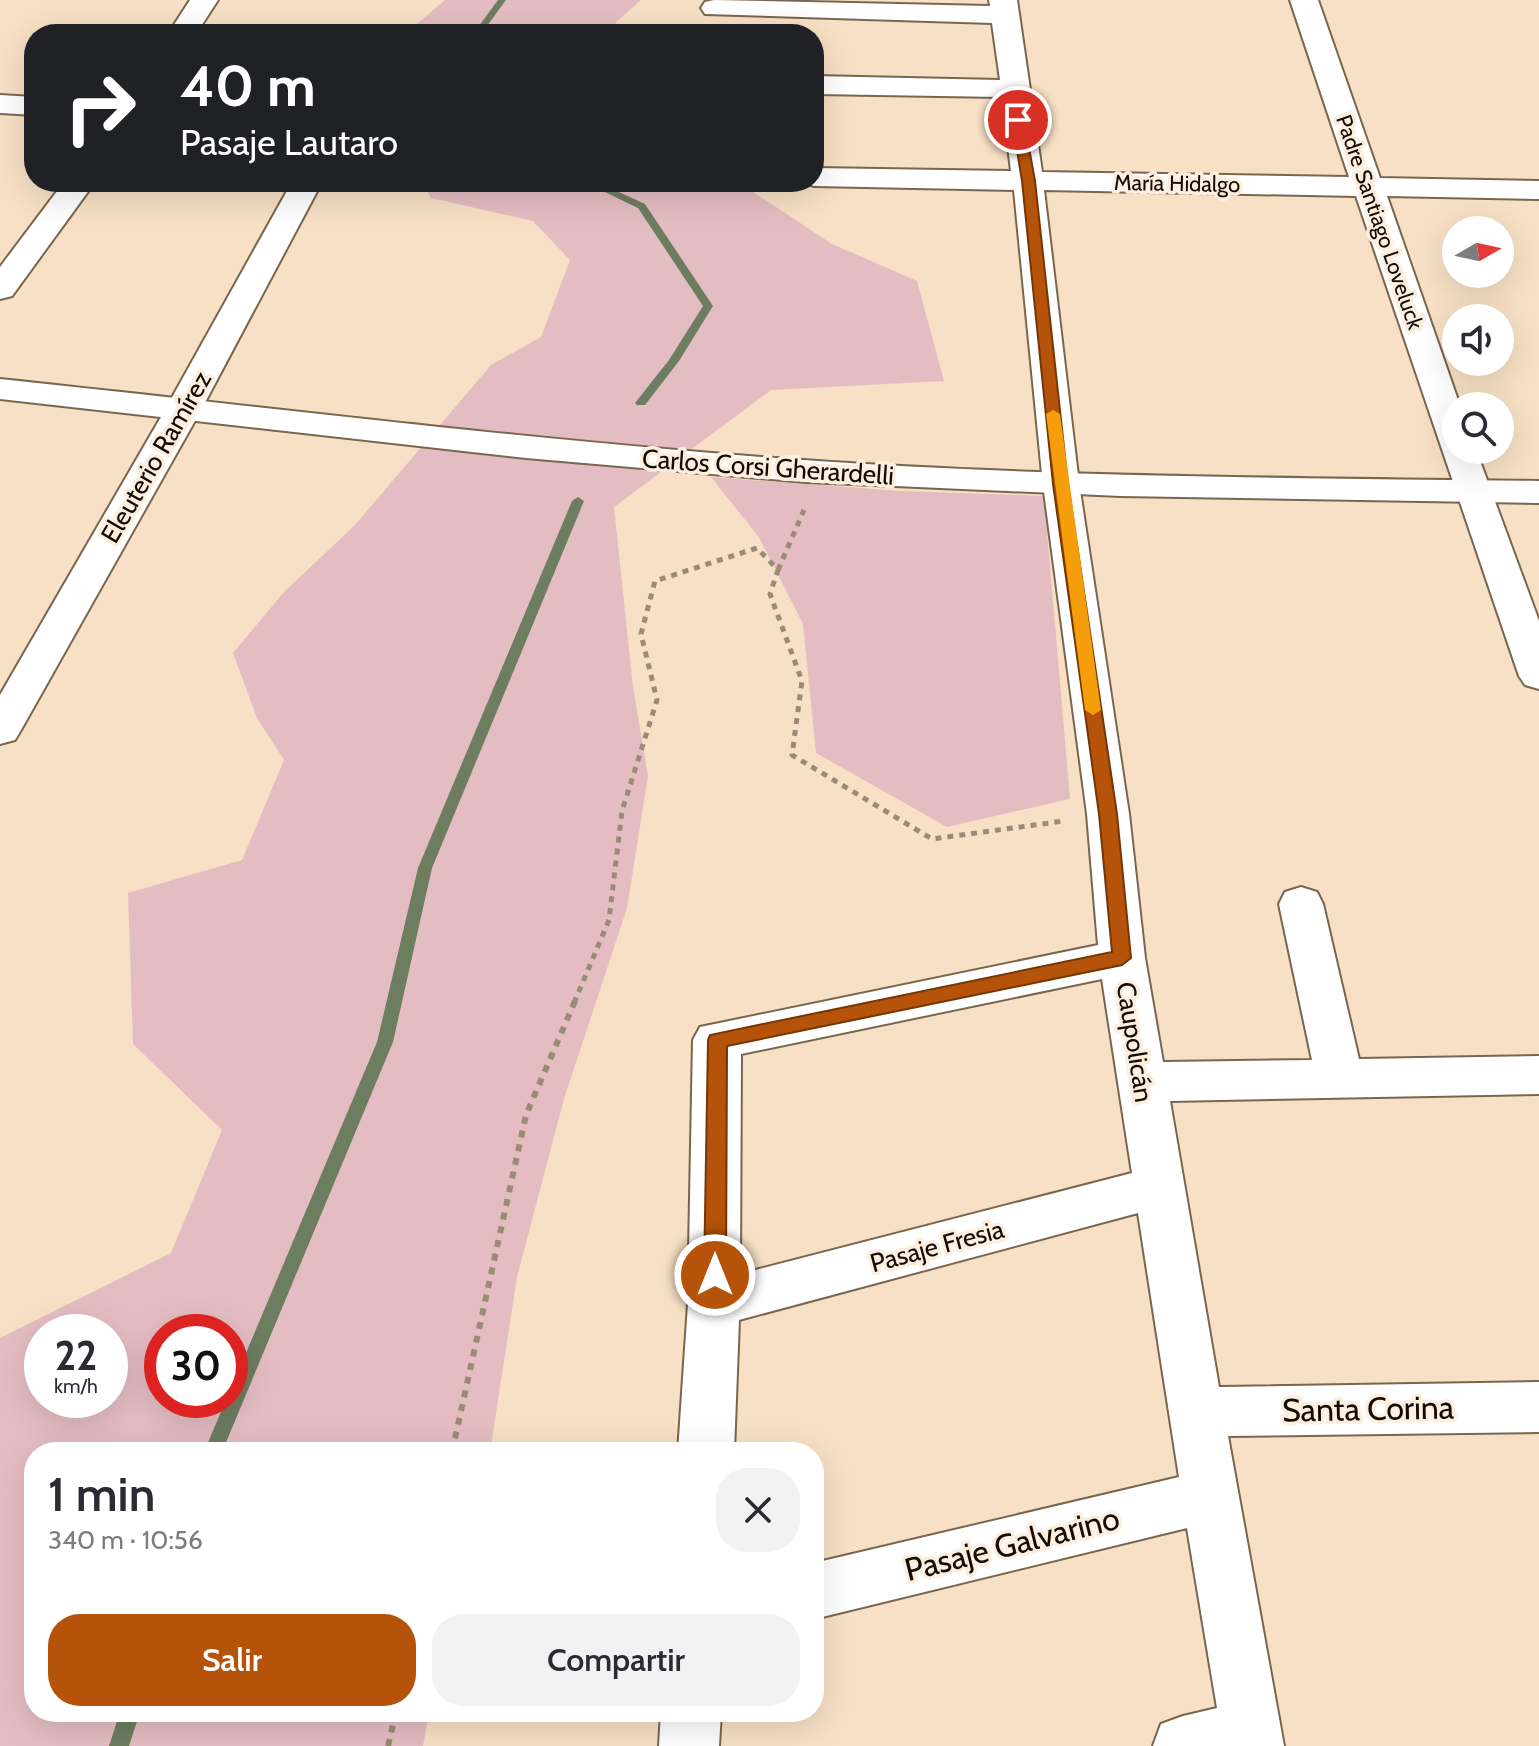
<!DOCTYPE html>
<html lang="es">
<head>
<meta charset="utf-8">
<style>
  :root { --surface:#fff; --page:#f2f2f3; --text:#2b2b33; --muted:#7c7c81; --accent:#b45309 }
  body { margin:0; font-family:Cabin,sans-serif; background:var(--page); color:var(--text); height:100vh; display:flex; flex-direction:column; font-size:30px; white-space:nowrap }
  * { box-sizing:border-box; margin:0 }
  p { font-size:26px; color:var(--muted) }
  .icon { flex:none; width:44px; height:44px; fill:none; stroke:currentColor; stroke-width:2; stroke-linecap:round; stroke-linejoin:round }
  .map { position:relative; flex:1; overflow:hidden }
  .side { position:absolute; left:24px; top:1442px; width:800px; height:280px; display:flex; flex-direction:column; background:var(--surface); border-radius:32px; box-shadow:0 8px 32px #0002 }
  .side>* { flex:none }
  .hud { position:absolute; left:24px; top:24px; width:800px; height:168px; border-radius:32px; box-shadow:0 8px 32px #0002; background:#202124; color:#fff; overflow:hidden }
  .needle { width:52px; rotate:81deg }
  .fabs { position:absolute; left:1442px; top:216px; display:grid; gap:16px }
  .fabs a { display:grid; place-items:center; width:72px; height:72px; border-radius:50%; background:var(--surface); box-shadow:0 8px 32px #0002; font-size:40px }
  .speed { position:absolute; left:24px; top:1314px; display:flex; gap:16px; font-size:40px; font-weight:700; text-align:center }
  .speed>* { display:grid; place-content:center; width:104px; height:104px; border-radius:50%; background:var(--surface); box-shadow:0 8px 32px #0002; line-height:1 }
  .speed small { font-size:20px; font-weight:400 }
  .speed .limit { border:12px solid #d22; background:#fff; color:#111 }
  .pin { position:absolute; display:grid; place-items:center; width:68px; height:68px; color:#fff; margin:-34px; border:4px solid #fff; border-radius:50%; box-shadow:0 2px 8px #0007 }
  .me { position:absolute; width:88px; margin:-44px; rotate:0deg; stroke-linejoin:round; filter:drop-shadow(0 0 6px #0008) }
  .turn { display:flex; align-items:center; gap:28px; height:168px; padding:0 24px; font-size:36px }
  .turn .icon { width:104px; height:104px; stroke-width:2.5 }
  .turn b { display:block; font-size:56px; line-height:68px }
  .round { display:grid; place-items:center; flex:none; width:84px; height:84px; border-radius:32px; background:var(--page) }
  .head { display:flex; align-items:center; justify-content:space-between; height:136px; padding:0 24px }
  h1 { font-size:48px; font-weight:600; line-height:60px }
  .cta { display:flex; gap:16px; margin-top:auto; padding:16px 24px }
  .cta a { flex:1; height:92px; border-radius:32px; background:var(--accent); color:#fff; font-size:32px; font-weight:600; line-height:92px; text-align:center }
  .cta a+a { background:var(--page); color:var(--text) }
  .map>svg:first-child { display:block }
</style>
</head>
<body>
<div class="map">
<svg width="1539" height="1746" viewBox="0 0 1539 1746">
  <rect width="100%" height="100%" fill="#f7e0c5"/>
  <g fill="#e4bdc2" fill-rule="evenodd">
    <path d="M 445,0 L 641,0 L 616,22 L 618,34 L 405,34 Z"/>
    <path d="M 422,182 L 738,182 L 832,244 L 917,281 L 944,381 L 771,390 L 614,507 L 633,687 L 648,776 L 627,908 L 564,1099 L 517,1277 L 490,1452 L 34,1452 L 34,1712 L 429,1712 L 423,1746 L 0,1746 L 0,1338 L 171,1253 L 222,1130 L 133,1044 L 128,893 L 242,860 L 284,760 L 257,718 L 233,653 L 284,592 L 355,525 L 491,365 L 541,337 L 570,260 L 533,221 L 431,198 ZM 42,1332 L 110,1332 L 110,1400 L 42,1400 ZM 162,1332 L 230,1332 L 230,1400 L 162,1400 Z"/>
    <path d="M 711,477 L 899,491 L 1044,496 L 1070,799 L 947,827 L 816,753 L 803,624 L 759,537 Z"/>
  </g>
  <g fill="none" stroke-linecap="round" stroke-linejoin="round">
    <g fill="#6d7d60" fill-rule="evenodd">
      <path d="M 498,0 L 506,0 L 481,34 L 473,34 Z"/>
      <path d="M 584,182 L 597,182 L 645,204 L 713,306 L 679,361 L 645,405 L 637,405 L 635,403 L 669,360 L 703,306 L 638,208 Z"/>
      <path d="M 578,497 L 584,501 L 432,868 L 393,1042 L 222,1452 L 204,1452 L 226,1400 L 230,1400 L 230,1391 L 377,1042 L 418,868 L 572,501 Z"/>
      <path d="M 120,1712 L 140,1712 L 129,1746 L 109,1746 Z"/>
    </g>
    <defs>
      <g id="street">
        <path d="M 190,0 L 218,0 L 196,34 L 168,34 Z"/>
        <path d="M 714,0 L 990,6 L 989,0 L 1017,0 L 1042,172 L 1349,177 L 1290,0 L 1318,0 L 1380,178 L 1539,181 L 1539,199 L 1387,196 L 1460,406 L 1456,406 L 1456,450 L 1476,450 L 1539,621 L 1539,689 L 1525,685 L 1519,676 L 1356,196 L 1044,190 L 1079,484 L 1129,814 L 1145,958 L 1163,1062 L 1312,1060 L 1279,904 L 1285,892 L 1301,887 L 1317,892 L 1323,904 L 1359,1059 L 1539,1056 L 1539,1094 L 1170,1101 L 1219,1387 L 1539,1382 L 1539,1432 L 1228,1436 L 1284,1746 L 1153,1746 L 1161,1724 L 1183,1716 L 1217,1708 L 1187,1528 L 814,1619 L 814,1563 L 1179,1477 L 1138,1213 L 739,1320 L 734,1452 L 678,1452 L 688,1304 L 693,1040 L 700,1027 L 1098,945 L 1087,814 L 1043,484 L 1014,190 L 814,186 L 802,182 L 814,182 L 814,168 L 1011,171 L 1002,97 L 814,94 L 814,76 L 1000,80 L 992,23 L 705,14 L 701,8 L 705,2 ZM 1102,979 L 1132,1173 L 740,1274 L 741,1054 Z"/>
        <path d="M 0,95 L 34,97 L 34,115 L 0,113 Z"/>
        <path d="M 64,182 L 95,182 L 12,296 L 0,299 L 0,267 Z"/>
        <path d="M 292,182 L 322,182 L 201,410 L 21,730 L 15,740 L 0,744 L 0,695 L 165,410 Z"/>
        <path d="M 661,1712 L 721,1712 L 719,1746 L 659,1746 Z"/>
      </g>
      <path id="primary" d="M 0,379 C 267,407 534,441 803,460 C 1048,477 1294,478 1539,481 L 1539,503 L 1120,496 L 806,482 L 526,458 L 0,399 Z"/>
    </defs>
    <use href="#street" stroke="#7a664e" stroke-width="4"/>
    <use href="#primary" stroke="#7a664e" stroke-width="4"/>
    <g stroke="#9b8a77" stroke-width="5" stroke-dasharray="6 6" stroke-linecap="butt">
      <path d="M 778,570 L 804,510"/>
      <path d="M 574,1003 L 609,920 L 622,811 L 657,700 L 641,634 L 655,581 L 757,548 L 778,570 L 770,594 L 802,681 L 792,755 L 932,839 L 1064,821"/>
    </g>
    <g stroke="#9b8a77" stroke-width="6" stroke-dasharray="7 7" stroke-linecap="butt">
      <path d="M 452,1452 L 526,1115 L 575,1001"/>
      <path d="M 388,1746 L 396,1712"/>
    </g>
    <use href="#street" fill="#fff" fill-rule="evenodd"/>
    <use href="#primary" fill="#fff" fill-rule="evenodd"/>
  </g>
  <path fill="#b45309" stroke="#753606" stroke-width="2" d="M 1018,116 L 1024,120 L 1035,181 L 1068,484 L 1117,814 L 1131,958 L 1122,965 L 727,1046 L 726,1275 L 722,1281 L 715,1284 L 707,1281 L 704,1275 L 708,1040 L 710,1035 L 1112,952 L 1099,814 L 1053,484 L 1022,181 L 1012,120 Z"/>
  <path fill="#f59e0b" d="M 1053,410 L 1060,414 L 1101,710 L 1093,715 L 1085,710 L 1046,414 Z"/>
  <g text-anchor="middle" stroke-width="7" stroke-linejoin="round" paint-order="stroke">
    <g font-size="22" fill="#130c04" stroke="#fdefdf">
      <text transform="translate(1177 183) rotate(1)" y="8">María Hidalgo</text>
      <text transform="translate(1380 222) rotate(71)" y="8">Padre Santiago Loveluck</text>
    </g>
    <g font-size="26" fill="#130c04" stroke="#fdefdf">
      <text transform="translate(156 457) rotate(-60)" y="9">Eleuterio Ramírez</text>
      <text transform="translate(768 467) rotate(4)" y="9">Carlos Corsi Gherardelli</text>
      <text transform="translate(1135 1042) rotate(81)" y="9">Caupolicán</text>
      <text transform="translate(937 1246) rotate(-15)" y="9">Pasaje Fresia</text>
    </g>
    <g font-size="32" fill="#130c04" stroke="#fdefdf">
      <text transform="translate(1368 1409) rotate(-1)" y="11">Santa Corina</text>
      <text transform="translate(1012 1544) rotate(-14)" y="11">Pasaje Galvarino</text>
    </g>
  </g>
</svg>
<div class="fabs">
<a><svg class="needle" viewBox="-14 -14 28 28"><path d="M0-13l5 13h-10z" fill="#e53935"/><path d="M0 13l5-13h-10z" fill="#7c7c81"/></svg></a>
<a><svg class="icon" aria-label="sound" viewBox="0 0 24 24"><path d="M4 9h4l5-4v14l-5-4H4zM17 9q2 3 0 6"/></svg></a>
<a><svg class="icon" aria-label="search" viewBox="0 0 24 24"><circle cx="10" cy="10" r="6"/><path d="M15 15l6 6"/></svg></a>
</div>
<div class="speed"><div>22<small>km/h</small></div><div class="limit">30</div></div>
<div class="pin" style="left:1018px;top:120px;background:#d93025"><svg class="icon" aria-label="arrive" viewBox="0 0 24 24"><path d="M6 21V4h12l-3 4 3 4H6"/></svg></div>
<svg class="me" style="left:715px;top:1275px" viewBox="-20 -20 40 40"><circle r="17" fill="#b45309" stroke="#fff" stroke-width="3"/><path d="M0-11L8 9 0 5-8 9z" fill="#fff"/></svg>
<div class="hud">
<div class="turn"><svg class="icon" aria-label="right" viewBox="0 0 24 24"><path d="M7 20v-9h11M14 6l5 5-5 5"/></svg><div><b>40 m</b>Pasaje Lautaro</div></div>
</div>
<section class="side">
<div class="head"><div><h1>1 min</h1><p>340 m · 10:56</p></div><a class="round"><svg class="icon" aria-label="close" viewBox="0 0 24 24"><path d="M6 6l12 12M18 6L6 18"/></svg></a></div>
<div class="cta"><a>Salir</a><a>Compartir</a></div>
</section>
</div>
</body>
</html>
